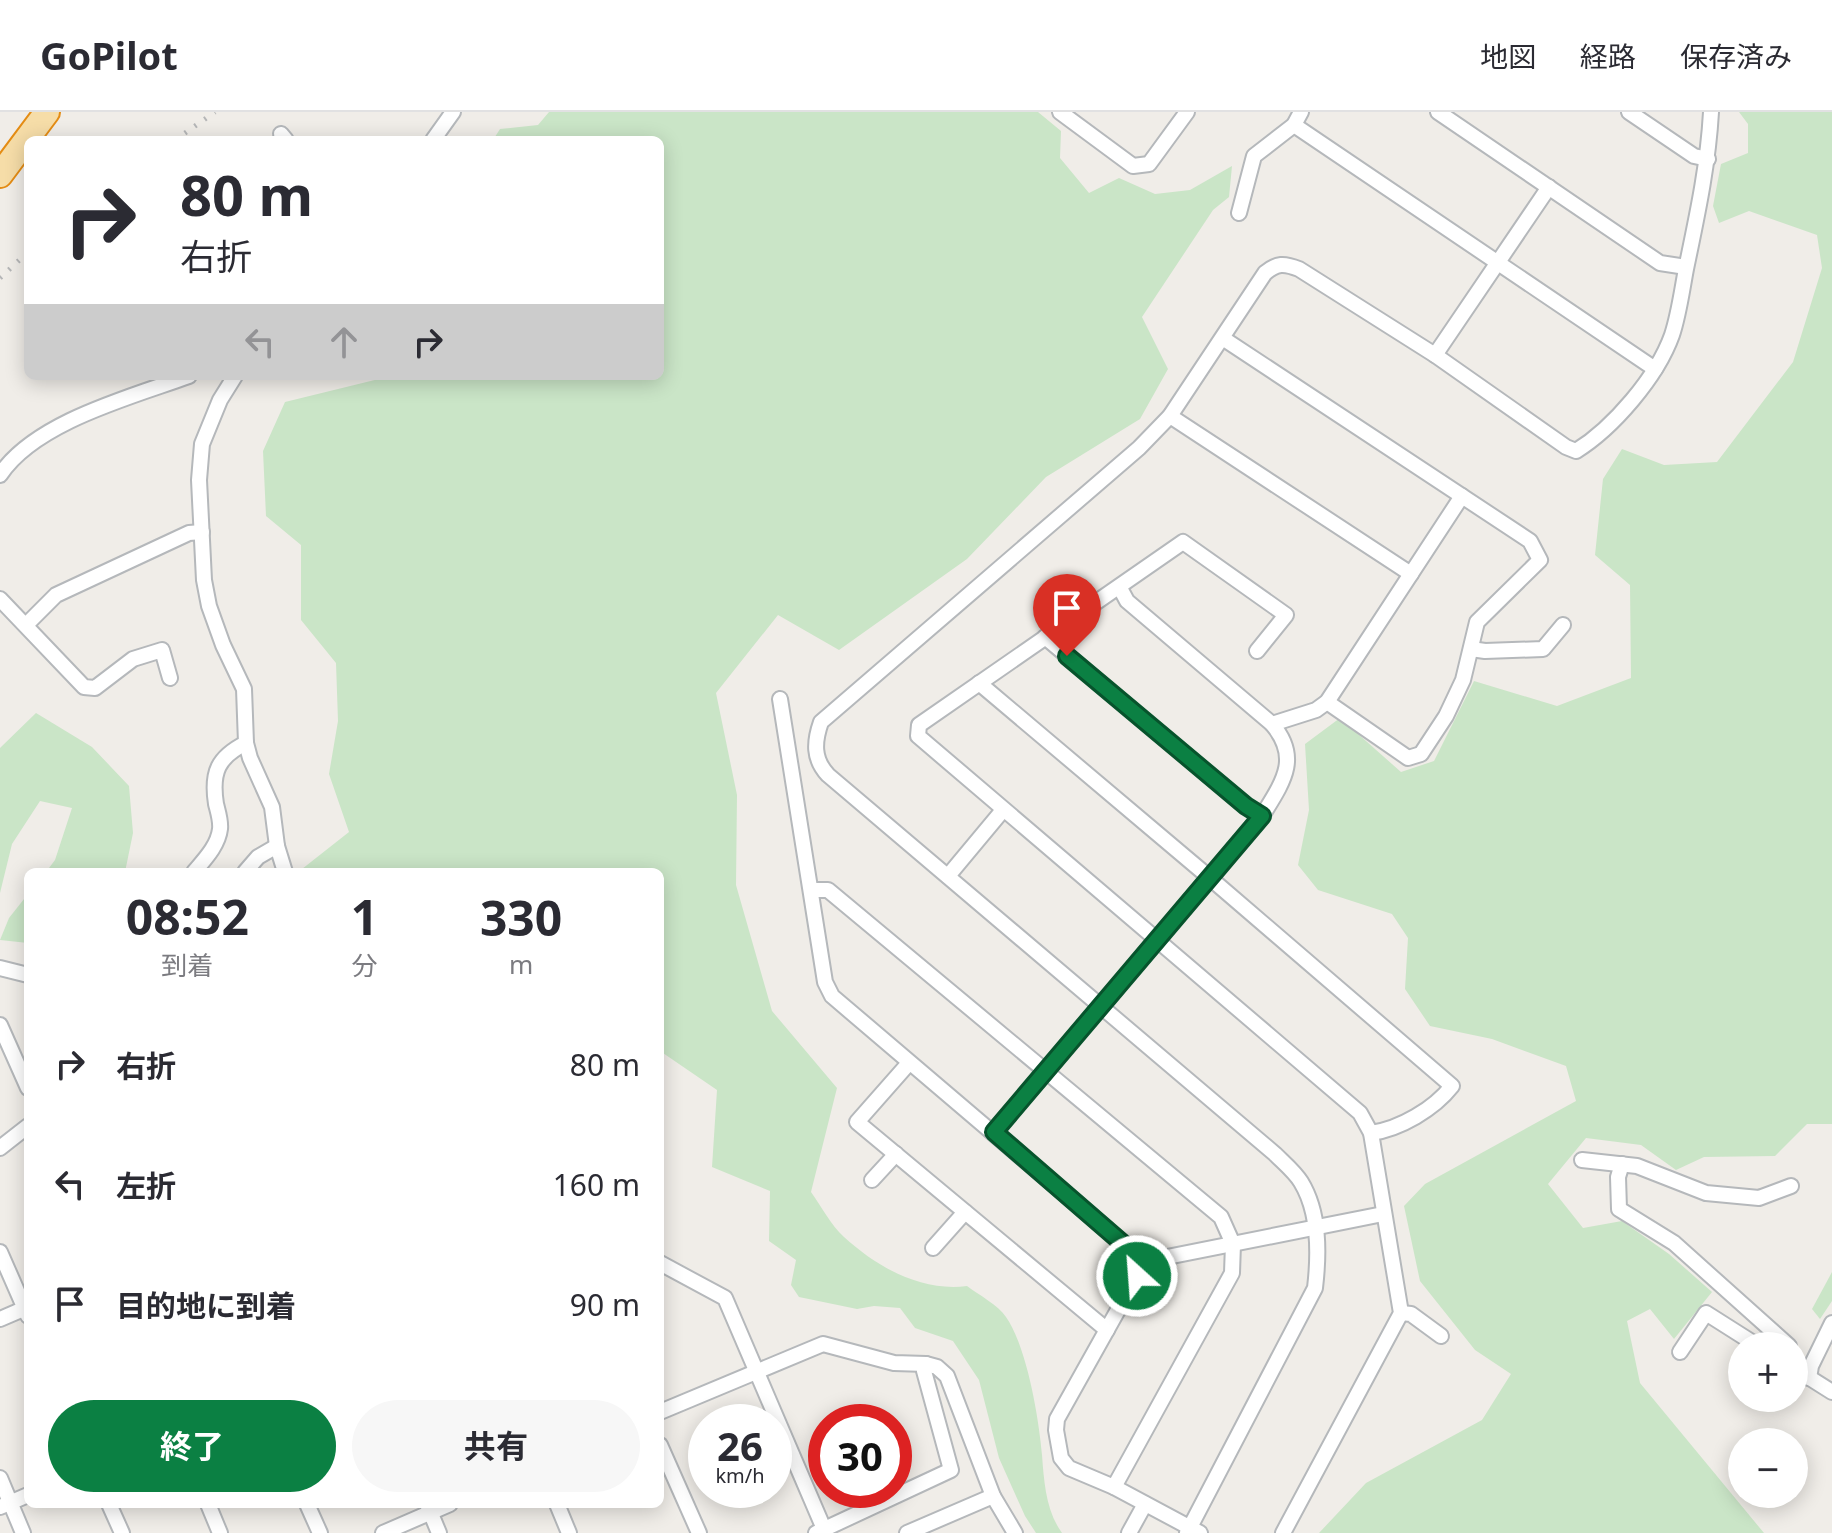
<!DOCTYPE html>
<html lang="ja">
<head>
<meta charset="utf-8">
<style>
  :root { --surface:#fff; --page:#f7f7f7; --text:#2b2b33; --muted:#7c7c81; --line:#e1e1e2; --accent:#0b8043 }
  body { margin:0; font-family:"Noto Sans","Noto Sans JP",sans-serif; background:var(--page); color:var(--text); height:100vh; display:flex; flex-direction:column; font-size:30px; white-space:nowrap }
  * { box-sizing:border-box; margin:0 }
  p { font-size:26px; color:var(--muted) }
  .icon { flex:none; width:44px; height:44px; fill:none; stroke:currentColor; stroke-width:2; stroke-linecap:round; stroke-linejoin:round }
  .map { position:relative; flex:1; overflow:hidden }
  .details { position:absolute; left:24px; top:756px; width:640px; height:640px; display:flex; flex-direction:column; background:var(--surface); border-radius:12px; box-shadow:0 4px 20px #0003 }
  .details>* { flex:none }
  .hud { position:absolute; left:24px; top:24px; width:640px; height:244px; border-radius:12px; box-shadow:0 4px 20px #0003; background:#fff; color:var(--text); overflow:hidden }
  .buttons { position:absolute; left:1728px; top:1220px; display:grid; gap:16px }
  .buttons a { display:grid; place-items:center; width:80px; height:80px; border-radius:50%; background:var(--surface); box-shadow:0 4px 20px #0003; font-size:40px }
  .speed { position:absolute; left:688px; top:1292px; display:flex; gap:16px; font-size:40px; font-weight:700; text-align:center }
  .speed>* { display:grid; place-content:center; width:104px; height:104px; border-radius:50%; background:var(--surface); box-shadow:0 4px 20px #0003; line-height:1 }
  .speed small { font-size:20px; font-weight:400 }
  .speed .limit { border:12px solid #d22; background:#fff; color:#111 }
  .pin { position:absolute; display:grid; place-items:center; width:68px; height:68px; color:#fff; margin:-82px -34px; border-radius:50% 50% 50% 0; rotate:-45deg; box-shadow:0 0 8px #0007 }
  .pin .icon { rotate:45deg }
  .me { position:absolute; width:88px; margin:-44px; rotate:334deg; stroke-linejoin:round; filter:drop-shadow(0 0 6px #0008) }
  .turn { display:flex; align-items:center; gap:28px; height:168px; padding:0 24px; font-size:36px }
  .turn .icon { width:104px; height:104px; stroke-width:2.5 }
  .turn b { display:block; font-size:56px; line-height:68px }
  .lanes { display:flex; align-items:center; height:76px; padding:0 24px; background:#0003; justify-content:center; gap:40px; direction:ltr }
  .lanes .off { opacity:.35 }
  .eta { display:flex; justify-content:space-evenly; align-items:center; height:136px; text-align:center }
  .eta b { font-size:48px; font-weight:700; line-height:56px }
  .cta { display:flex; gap:16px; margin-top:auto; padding:16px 24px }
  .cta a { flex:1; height:92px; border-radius:48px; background:var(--accent); color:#fff; font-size:32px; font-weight:700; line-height:92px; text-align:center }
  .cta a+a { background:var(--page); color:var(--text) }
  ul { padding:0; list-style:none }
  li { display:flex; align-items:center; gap:24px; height:120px; padding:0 24px }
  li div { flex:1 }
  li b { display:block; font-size:30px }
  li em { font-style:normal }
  header { display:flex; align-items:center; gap:48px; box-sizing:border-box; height:112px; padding:0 40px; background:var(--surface); border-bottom:2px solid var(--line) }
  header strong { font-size:38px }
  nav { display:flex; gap:44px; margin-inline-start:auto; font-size:28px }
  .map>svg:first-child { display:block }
</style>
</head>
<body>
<header>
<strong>GoPilot</strong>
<nav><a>地図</a><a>経路</a><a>保存済み</a></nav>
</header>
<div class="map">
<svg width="1832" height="1421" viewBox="0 0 1832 1421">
  <rect width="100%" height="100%" fill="#f0ede8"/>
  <g fill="#cae5c7">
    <path d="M 549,0 L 1038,0 L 1061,19 L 1060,46 L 1089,81 L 1119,66 L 1155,82 L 1190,78 L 1232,54 L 1229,85 L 1213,98 L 1142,205 L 1168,257 L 1140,307 L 1046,365 L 967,447 L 839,538 L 778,503 L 716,581 L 737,683 L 736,773 L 772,899 L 837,976 L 811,1080 C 821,1094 831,1113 844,1125 C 877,1155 921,1180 967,1174 C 979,1183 998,1193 1006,1205 C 1027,1235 1039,1307 1042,1343 C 1044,1370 1046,1399 1062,1421 L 1036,1421 L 1025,1404 L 999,1346 L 979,1268 L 953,1229 L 915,1216 L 900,1196 L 874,1194 L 857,1197 L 799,1185 L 791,1173 L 796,1148 L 769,1129 L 770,1079 L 712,1055 L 717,978 L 660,939 L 660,760 L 303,760 L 302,757 L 349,720 L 329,662 L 338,609 L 336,551 L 301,508 L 301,433 L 266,404 L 263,339 L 285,290 L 391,264 L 660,264 L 660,28 L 493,28 L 500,17 L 538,13 Z"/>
    <path d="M 1739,0 L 1832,0 L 1832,1012 L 1807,1012 L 1775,1044 L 1704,1045 L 1676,1058 L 1641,1033 L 1586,1026 L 1548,1072 L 1583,1116 L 1622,1109 L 1669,1142 L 1712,1180 L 1674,1227 L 1650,1197 L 1627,1209 L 1640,1271 L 1764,1421 L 1319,1421 L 1366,1371 L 1482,1308 L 1511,1262 L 1475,1238 L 1420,1169 L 1404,1094 L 1425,1072 L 1576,989 L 1566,954 L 1492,927 L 1430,914 L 1405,877 L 1408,826 L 1392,802 L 1318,778 L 1298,753 L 1309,698 L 1305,632 L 1340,606 L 1401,660 L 1434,649 L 1474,569 L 1557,594 L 1631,566 L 1630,473 L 1595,443 L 1603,367 L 1622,337 L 1664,353 L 1717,350 L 1793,250 L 1822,156 L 1817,123 L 1749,99 L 1719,111 L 1713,94 L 1721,52 L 1748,41 L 1748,12 Z"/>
    <path d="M 36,601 L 92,635 L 129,674 L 133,721 L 125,760 L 46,760 L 55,748 L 72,696 L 40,689 L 12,732 L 0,781 L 0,636 Z"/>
    <path d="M 28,782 L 28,831 L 0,828 L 9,806 Z"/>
    <path d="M 1832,1160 L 1832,1189 L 1820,1207 L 1812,1197 Z"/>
  </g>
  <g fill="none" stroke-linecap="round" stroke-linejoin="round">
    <defs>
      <g id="minor">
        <path d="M 1060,0 L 1133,54 L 1149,52 L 1187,0"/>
        <path d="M 1438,0 L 1660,151 L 1686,155"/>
        <path d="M 1629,0 L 1694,44 L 1708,47"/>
        <path d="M 1294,13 L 1655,257"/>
        <path d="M 281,22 L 286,28"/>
        <path d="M 433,28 L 453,0"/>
        <path d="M 1239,101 L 1254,44 L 1294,13 L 1301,0"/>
        <path d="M 1224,227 L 1530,429 L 1540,448 L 1477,510 L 1463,568 L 1446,604 L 1421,642 L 1408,646 L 1327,590"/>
        <path d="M 1435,243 L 1549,75"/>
        <path d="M 235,264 L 220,288 L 202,332 L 199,368 L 204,468 L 209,494 L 223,533 L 244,577 L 246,631 L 250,646 L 272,695 L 277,734 L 285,760"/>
        <path d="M 1170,304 L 1411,462"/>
        <path d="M 0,363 C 35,310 131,285 189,264"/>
        <path d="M 0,487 L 84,575 L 95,576 L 133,547 L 162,538 L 170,566"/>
        <path d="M 26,513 L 56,483 L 189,421 L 202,420"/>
        <path d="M 1045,525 L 1246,694 L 1262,704"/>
        <path d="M 1471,537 L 1485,539 L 1543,537 L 1563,513"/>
        <path d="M 1257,539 L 1286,503 L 1183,430 L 919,613 L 918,624 L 1360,1001 L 1371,1021 L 1401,1201 L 1283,1421"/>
        <path d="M 979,571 L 1210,766 L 1452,974 C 1434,997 1400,1017 1371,1021"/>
        <path d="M 780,587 L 825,870 L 832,884 L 1128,1136 L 1137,1151 L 1137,1164 L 1057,1307 L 1056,1318 L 1061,1346 L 1069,1356 L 1114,1375 L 1200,1421"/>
        <path d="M 1272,612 L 1316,598 L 1327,590 L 1462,384"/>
        <path d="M 194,760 C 204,748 218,734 220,717 C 221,709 218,700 216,692 C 211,660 218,645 246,631"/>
        <path d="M 245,760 L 258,745 L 277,734"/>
        <path d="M 948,764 L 1003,698"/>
        <path d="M 811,778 L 828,778 L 1221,1105 L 1233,1132 L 1232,1161 L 1114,1375"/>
        <path d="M 0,856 L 28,863"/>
        <path d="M 0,913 L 28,976"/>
        <path d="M 909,951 L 857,1010 L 1107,1218"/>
        <path d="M 994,1020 L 1262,704 C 1283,670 1301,646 1272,612 L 1127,489 L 1120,476"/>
        <path d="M 0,1036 L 28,1014"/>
        <path d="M 1582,1048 L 1637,1054 L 1706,1081 L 1759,1086 L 1791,1074"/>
        <path d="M 1622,1052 L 1618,1065 L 1619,1097 L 1674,1131 L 1789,1234"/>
        <path d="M 872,1068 L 896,1042"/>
        <path d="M 933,1136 L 965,1100"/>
        <path d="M 0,1140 L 28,1204"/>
        <path d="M 660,1151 L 725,1186 L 824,1417"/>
        <path d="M 1137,1151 L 1383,1102"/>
        <path d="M 1401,1201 L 1411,1202 L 1441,1224"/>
        <path d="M 0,1207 L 28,1195"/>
        <path d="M 1680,1240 L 1706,1201 L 1758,1234"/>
        <path d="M 1794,1256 L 1832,1280"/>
        <path d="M 1809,1266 L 1811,1254 L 1832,1211"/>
        <path d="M 660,1300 L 823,1232 L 894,1251 L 926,1252 L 937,1255 L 947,1264 L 993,1384 L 1015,1421"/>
        <path d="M 660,1333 L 699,1421"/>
        <path d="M 0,1366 L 23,1421"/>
        <path d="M 109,1392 L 122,1421"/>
        <path d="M 208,1392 L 220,1421"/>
        <path d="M 307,1392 L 320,1421"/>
        <path d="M 427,1392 L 439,1421"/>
        <path d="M 557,1392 L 569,1421"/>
        <path d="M 0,1395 L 28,1383"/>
        <path d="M 383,1421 L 450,1392"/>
        <path d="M 816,1421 L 951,1358 L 924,1259 L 926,1252"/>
        <path d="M 907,1421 L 993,1384"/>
        <path d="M 1129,1421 L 1145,1392"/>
        <path d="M 1187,1421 L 1315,1176 C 1319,1142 1320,1101 1301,1070 C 1295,1060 1284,1051 1275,1042 L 828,663 C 813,647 814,630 821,610 L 1139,336 L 1170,304 L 1265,161 C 1277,151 1284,151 1299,157 L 1435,243 L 1566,335 L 1576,339 C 1613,316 1657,265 1672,223 C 1679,202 1682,178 1686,157 C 1697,104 1708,54 1711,0"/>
      </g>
      <path id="trunk" d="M 0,63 L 47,0"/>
    </defs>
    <use href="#minor" stroke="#b5b8bb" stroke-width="18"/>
    <use href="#trunk" stroke="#e48c14" stroke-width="28"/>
    <use href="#minor" stroke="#fff" stroke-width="14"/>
    <use href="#trunk" stroke="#f6dda8" stroke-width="24"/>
    <g stroke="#b5b6b7" stroke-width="5" stroke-dasharray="2 10" stroke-linecap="butt">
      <path d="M 175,28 L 215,0"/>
      <path d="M 0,166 L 28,140"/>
    </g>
  </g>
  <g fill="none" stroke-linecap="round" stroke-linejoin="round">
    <defs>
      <path id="route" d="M 1067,544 L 1246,694 L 1262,704 L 994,1020 L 1128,1136 L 1137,1151 L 1137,1164"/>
    </defs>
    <use href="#route" stroke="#07532c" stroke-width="20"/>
    <use href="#route" stroke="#0b8043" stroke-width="14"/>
  </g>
</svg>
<div class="buttons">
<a>+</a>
<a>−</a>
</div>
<div class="speed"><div>26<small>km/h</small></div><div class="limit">30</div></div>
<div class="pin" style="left:1067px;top:544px;background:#d93025"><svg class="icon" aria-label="arrive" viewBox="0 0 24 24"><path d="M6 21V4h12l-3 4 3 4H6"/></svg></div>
<svg class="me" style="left:1137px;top:1164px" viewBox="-20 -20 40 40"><circle r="17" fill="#0b8043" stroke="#fff" stroke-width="3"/><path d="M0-11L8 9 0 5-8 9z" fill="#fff"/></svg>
<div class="hud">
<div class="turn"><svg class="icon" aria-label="right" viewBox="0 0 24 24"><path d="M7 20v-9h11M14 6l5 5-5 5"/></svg><div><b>80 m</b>右折</div></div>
<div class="lanes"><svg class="icon off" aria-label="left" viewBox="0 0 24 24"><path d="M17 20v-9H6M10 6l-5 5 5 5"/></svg><svg class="icon off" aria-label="ahead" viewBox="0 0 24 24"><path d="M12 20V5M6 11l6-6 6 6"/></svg><svg class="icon" aria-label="right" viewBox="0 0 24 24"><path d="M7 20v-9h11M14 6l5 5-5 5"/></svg></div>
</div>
<section class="details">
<div class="eta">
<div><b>08:52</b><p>到着</p></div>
<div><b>1</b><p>分</p></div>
<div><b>330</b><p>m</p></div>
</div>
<ul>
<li><svg class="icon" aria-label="right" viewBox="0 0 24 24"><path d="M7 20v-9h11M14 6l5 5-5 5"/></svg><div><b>右折</b></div><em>80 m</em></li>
<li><svg class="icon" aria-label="left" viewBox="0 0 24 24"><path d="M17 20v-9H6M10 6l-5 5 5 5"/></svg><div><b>左折</b></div><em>160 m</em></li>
<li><svg class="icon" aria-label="arrive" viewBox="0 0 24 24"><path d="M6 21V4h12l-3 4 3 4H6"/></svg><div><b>目的地に到着</b></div><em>90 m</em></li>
</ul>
<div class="cta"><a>終了</a><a>共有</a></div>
</section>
</div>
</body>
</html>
